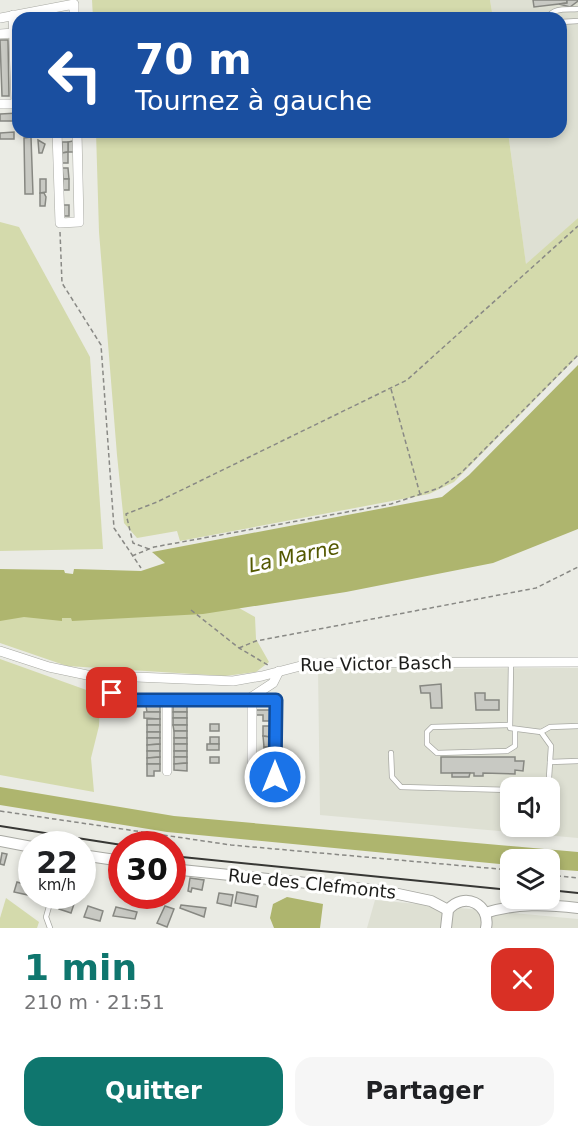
<!DOCTYPE html>
<html lang="fr">
<head>
<meta charset="utf-8">
<style>
  :root { --surface:#fff; --page:#f6f6f6; --text:#202124; --muted:#757577; --accent:#0f766e }
  body { margin:0; font-family:"DejaVu Sans",sans-serif; background:var(--page); color:var(--text); height:100vh; display:flex; flex-direction:column; font-size:22px; white-space:nowrap }
  * { box-sizing:border-box; margin:0 }
  p { font-size:20px; color:var(--muted) }
  .icon { flex:none; width:33px; height:33px; fill:none; stroke:currentColor; stroke-width:2; stroke-linecap:round; stroke-linejoin:round }
  .map { position:relative; height:928px; overflow:hidden }
  .drawer { display:flex; flex-direction:column; background:var(--surface); flex:1 }
  .drawer>* { flex:none }
  .hud { position:absolute; left:12px; top:12px; width:555px; height:126px; border-radius:18px; box-shadow:0 3px 9px #0003; background:#1a4fa0; color:#fff; overflow:hidden }
  .tools { position:absolute; left:500px; top:777px; display:grid; gap:12px }
  .tools a { display:grid; place-items:center; width:60px; height:60px; border-radius:12px; background:var(--surface); box-shadow:0 3px 9px #0003; font-size:30px }
  .speed { position:absolute; left:18px; top:831px; display:flex; gap:12px; font-size:30px; font-weight:700; text-align:center }
  .speed>* { display:grid; place-content:center; width:78px; height:78px; border-radius:50%; background:var(--surface); box-shadow:0 3px 9px #0003; line-height:1 }
  .speed small { font-size:15px; font-weight:400 }
  .speed .limit { border:9px solid #d22; background:#fff; color:#111 }
  .pin { position:absolute; display:grid; place-items:center; width:51px; height:51px; color:#fff; margin:-26px; border-radius:12px; box-shadow:0 3px 9px #0006 }
  .me { position:absolute; width:66px; margin:-33px; rotate:0deg; stroke-linejoin:round; filter:drop-shadow(0 0 4px #0008) }
  .turn { display:flex; align-items:center; gap:21px; height:126px; padding:0 24px; font-size:27px }
  .turn .icon { width:78px; height:78px; stroke-width:2.5 }
  .turn b { display:block; font-size:42px; line-height:51px }
  .round { display:grid; place-items:center; flex:none; width:63px; height:63px; border-radius:18px; background:var(--page) }
  .headline { display:flex; align-items:center; justify-content:space-between; height:102px; padding:0 24px }
  h1 { font-size:36px; font-weight:700; line-height:45px; color:var(--accent) }
  .primary-button { display:flex; gap:12px; margin-top:auto; padding:12px 24px }
  .primary-button a { flex:1; height:69px; border-radius:18px; background:var(--accent); color:#fff; font-size:24px; font-weight:700; line-height:69px; text-align:center }
  .primary-button a+a { background:var(--page); color:var(--text) }
  .map>svg:first-child { display:block }
</style>
</head>
<body>
<div class="map">
<svg width="578" height="928" viewBox="0 0 578 928">
  <rect width="100%" height="100%" fill="#eaebe4"/>
  <g fill="#dee0d3" fill-rule="evenodd">
    <path d="M 490,0 L 578,0 L 578,218 L 526,265 L 508,132 L 561,132 L 561,18 L 493,18 Z"/>
    <path d="M 578,668 L 578,838 L 320,815 L 318,669 ZM 510,788 L 549,788 L 549,826 L 510,826 Z"/>
    <path d="M 375,900 L 578,919 L 578,928 L 367,928 Z"/>
  </g>
  <g fill="#d4daac">
    <path d="M 92,0 L 490,0 L 493,18 L 93,18 Z"/>
    <path d="M 96,132 L 508,132 L 526,264 L 578,218 L 578,356 L 454,482 L 429,494 L 180,541 L 177,531 L 137,538 L 124,523 L 117,455 L 99,232 Z"/>
    <path d="M 0,222 L 19,227 L 90,357 L 103,549 L 0,551 Z"/>
    <path d="M 232,604 L 255,617 L 256,639 L 269,662 L 256,672 L 225,676 L 67,666 L 0,643 L 0,612 Z"/>
    <path d="M 0,659 L 92,692 L 100,701 L 99,726 L 91,758 L 94,792 L 0,775 Z"/>
    <path d="M 6,898 L 39,922 L 37,928 L 0,928 L 0,918 Z"/>
  </g>
  <g fill="#aeb56e">
    <path d="M 578,365 L 578,529 L 493,563 L 346,592 L 203,614 L 72,621 L 71,618 L 62,618 L 62,621 L 24,617 L 0,621 L 0,569 L 64,570 L 65,573 L 73,574 L 74,569 L 141,571 L 165,563 L 152,552 L 442,497 L 469,475 Z"/>
    <path d="M 0,787 L 174,816 L 578,852 L 578,871 L 549,869 L 549,860 L 510,860 L 510,865 L 167,832 L 0,805 Z"/>
    <path d="M 287,897 L 323,904 L 320,928 L 274,928 L 270,918 L 273,904 Z"/>
  </g>
  <g fill="#c8c9c3" stroke="#878882" stroke-width="1.5">
    <path d="M 533,0 L 567,0 L 567,3 L 534,7 Z"/>
    <path d="M 567,0 L 578,0 L 578,1 L 570,7 L 559,4 L 567,3 Z"/>
    <path d="M 0,40 L 8,40 L 9,96 L 2,96 Z"/>
    <path d="M 18,113 L 18,121 L 0,121 L 0,114 Z"/>
    <path d="M 14,132 L 14,139 L 0,139 L 0,133 Z"/>
    <path d="M 31,137 L 33,194 L 25,194 L 24,138 Z"/>
    <path d="M 38,140 L 45,144 L 42,153 L 39,153 Z"/>
    <path d="M 73,141 L 74,152 L 68,152 L 68,142 Z"/>
    <path d="M 62,142 L 68,142 L 68,152 L 62,153 Z"/>
    <path d="M 68,152 L 68,163 L 62,163 L 62,153 Z"/>
    <path d="M 62,168 L 68,168 L 69,179 L 63,179 Z"/>
    <path d="M 40,179 L 46,179 L 46,192 L 40,193 Z"/>
    <rect x="63" y="179" width="6" height="11"/>
    <path d="M 40,193 L 44,193 L 46,197 L 45,206 L 40,206 Z"/>
    <path d="M 63,205 L 69,205 L 69,216 L 64,216 Z"/>
    <path d="M 441,684 L 442,708 L 431,708 L 430,693 L 421,693 L 420,686 Z"/>
    <path d="M 475,693 L 485,693 L 485,700 L 499,700 L 499,710 L 476,710 Z"/>
    <path d="M 146,706 L 160,706 L 160,712 L 147,712 Z"/>
    <rect x="173" y="706" width="14" height="6"/>
    <path d="M 256,710 L 270,710 L 270,721 L 263,721 L 263,715 L 256,715 Z"/>
    <path d="M 144,712 L 160,712 L 160,719 L 144,718 Z"/>
    <rect x="173" y="712" width="14" height="6"/>
    <rect x="173" y="718" width="14" height="7"/>
    <rect x="147" y="719" width="13" height="6"/>
    <rect x="210" y="724" width="9" height="7"/>
    <rect x="147" y="725" width="13" height="7"/>
    <path d="M 173,725 L 187,725 L 187,731 L 174,731 Z"/>
    <path d="M 263,726 L 270,726 L 270,737 L 263,736 Z"/>
    <rect x="174" y="731" width="13" height="7"/>
    <rect x="147" y="732" width="13" height="6"/>
    <path d="M 263,736 L 270,737 L 270,747 L 264,747 Z"/>
    <rect x="210" y="737" width="9" height="7"/>
    <path d="M 147,738 L 160,738 L 160,744 L 147,745 Z"/>
    <rect x="174" y="738" width="13" height="6"/>
    <path d="M 160,744 L 160,751 L 147,751 L 147,745 Z"/>
    <rect x="174" y="744" width="13" height="7"/>
    <rect x="207" y="744" width="12" height="6"/>
    <path d="M 264,747 L 270,747 L 271,758 L 264,758 Z"/>
    <path d="M 147,751 L 160,751 L 160,757 L 147,758 Z"/>
    <rect x="174" y="751" width="13" height="6"/>
    <path d="M 160,757 L 160,764 L 147,764 L 147,758 Z"/>
    <path d="M 174,757 L 187,757 L 187,763 L 174,764 Z"/>
    <rect x="210" y="757" width="9" height="6"/>
    <path d="M 441,757 L 515,757 L 515,761 L 524,761 L 523,771 L 515,770 L 515,774 L 483,773 L 483,776 L 474,776 L 474,773 L 441,773 Z"/>
    <path d="M 187,763 L 187,771 L 174,770 L 174,764 Z"/>
    <path d="M 147,764 L 160,764 L 160,771 L 154,771 L 154,776 L 147,776 Z"/>
    <path d="M 452,773 L 470,773 L 469,777 L 452,777 Z"/>
    <path d="M 2,853 L 7,854 L 4,865 L 0,864 Z"/>
    <path d="M 190,878 L 204,880 L 202,890 L 192,888 L 191,892 L 188,891 Z"/>
    <path d="M 17,882 L 30,886 L 28,895 L 14,892 Z"/>
    <path d="M 237,892 L 258,896 L 256,907 L 235,903 Z"/>
    <path d="M 219,893 L 233,895 L 231,906 L 217,903 Z"/>
    <path d="M 62,900 L 74,904 L 71,913 L 59,909 Z"/>
    <path d="M 181,905 L 206,908 L 204,917 L 180,908 Z"/>
    <path d="M 88,906 L 103,911 L 100,921 L 84,917 Z"/>
    <path d="M 165,906 L 174,909 L 167,927 L 157,923 Z"/>
    <path d="M 116,907 L 137,912 L 135,919 L 113,916 Z"/>
  </g>
  <g fill="none" stroke-linecap="round" stroke-linejoin="round">
    <defs>
      <g id="service">
        <path d="M 548,18 C 553,7 567,10 578,9"/>
        <path d="M 561,22 L 578,21"/>
        <path d="M 511,662 L 510,728 L 541,732 L 551,746 L 549,778 L 540,788"/>
        <path d="M 509,725 L 432,727 L 427,732 L 427,744 L 437,753 L 507,751 L 515,746 L 515,730"/>
        <path d="M 541,732 L 550,727 L 578,726"/>
        <path d="M 391,753 L 392,777 L 401,787 L 510,790"/>
        <path d="M 550,762 L 578,761"/>
        <path d="M 50,928 L 46,917 L 52,896"/>
      </g>
      <g id="minor">
        <path d="M 0,18 L 74,4 L 74,18"/>
        <path d="M 0,34 L 14,33"/>
        <path d="M 0,104 L 16,104 L 13,15"/>
        <path d="M 57,132 L 60,223 L 79,222 L 77,132"/>
        <path d="M 0,651 L 49,667 L 87,675 L 233,681 L 262,676 L 312,663 L 578,662"/>
        <path d="M 111,676 L 112,693 L 121,700 L 247,700 L 273,683 L 279,671"/>
        <path d="M 247,700 L 276,700 L 275,777 L 252,778 L 252,700"/>
        <path d="M 167,771 L 167,700"/>
      </g>
      <g id="tertiary">
        <path d="M 0,841 L 32,847"/>
        <path d="M 82,855 L 122,861"/>
        <path d="M 172,869 L 384,891 L 431,901 L 448,910"/>
        <path d="M 485,913 C 517,903 546,904 578,908"/>
        <path d="M 446,928 L 448,910 C 464,891 491,904 486,928"/>
      </g>
    </defs>
    <use href="#service" stroke="#a8a9a3" stroke-width="6"/>
    <use href="#minor" stroke="#a8a9a3" stroke-width="10"/>
    <use href="#tertiary" stroke="#a8a9a3" stroke-width="12"/>
    <g stroke="#898985" stroke-width="1.5" stroke-dasharray="4.5 3" stroke-linecap="butt">
      <path d="M 60,232 L 62,283 L 101,345 L 114,528 L 141,568"/>
      <path d="M 391,389 L 420,494"/>
      <path d="M 149,549 L 133,543 L 126,514 L 157,502 L 407,380 L 578,226"/>
      <path d="M 132,556 L 154,547 L 391,504 L 439,488 L 461,473 L 578,355"/>
      <path d="M 191,610 L 239,648 L 268,665"/>
      <path d="M 239,648 L 256,641 L 536,588 L 578,567"/>
      <path d="M 0,811 L 231,845 L 510,870"/>
      <path d="M 549,875 L 578,878"/>
    </g>
    <use href="#service" stroke="#fff" stroke-width="4.5"/>
    <use href="#minor" stroke="#fff" stroke-width="9"/>
    <use href="#tertiary" stroke="#fff" stroke-width="10"/>
    <g stroke="#373734" stroke-width="2">
      <path d="M 0,826 L 122,845"/>
      <path d="M 172,856 L 510,890"/>
      <path d="M 549,890 L 578,893"/>
    </g>
  </g>
  <g fill="none" stroke-linecap="round" stroke-linejoin="round">
    <defs>
      <path id="route" d="M 112,693 L 121,700 L 276,700 L 275,777"/>
    </defs>
    <use href="#route" stroke="#114b97" stroke-width="15"/>
    <use href="#route" stroke="#1a73e8" stroke-width="10"/>
  </g>
  <g text-anchor="middle" stroke-width="6" stroke-linejoin="round" paint-order="stroke">
    <g font-size="18" fill="#1d1d1b" stroke="#fffffe">
      <text transform="translate(376 664) rotate(-1)" y="6">Rue Victor Basch</text>
      <text transform="translate(312 884) rotate(6)" y="6">Rue des Clefmonts</text>
    </g>
    <g font-size="20" font-style="italic" fill="#535800" stroke="#fffffe">
      <text transform="translate(294 556) rotate(-12)" y="7">La Marne</text>
    </g>
  </g>
</svg>
<div class="tools">
<a><svg class="icon" aria-label="sound" viewBox="0 0 24 24"><path d="M4 9h4l5-4v14l-5-4H4zM17 9q2 3 0 6"/></svg></a>
<a><svg class="icon" aria-label="layers" viewBox="0 0 24 24"><path d="M12 4l9 5-9 5-9-5zM3 14l9 5 9-5"/></svg></a>
</div>
<div class="speed"><div>22<small>km/h</small></div><div class="limit">30</div></div>
<div class="pin" style="left:112px;top:693px;background:#d93025"><svg class="icon" aria-label="arrive" viewBox="0 0 24 24"><path d="M6 21V4h12l-3 4 3 4H6"/></svg></div>
<svg class="me" style="left:275px;top:777px" viewBox="-20 -20 40 40"><circle r="17" fill="#1a73e8" stroke="#fff" stroke-width="3"/><path d="M0-11L8 9 0 5-8 9z" fill="#fff"/></svg>
<div class="hud">
<div class="turn"><svg class="icon" aria-label="left" viewBox="0 0 24 24"><path d="M17 20v-9H6M10 6l-5 5 5 5"/></svg><div><b>70 m</b>Tournez à gauche</div></div>
</div>
</div>
<section class="drawer">
<div class="headline"><div><h1>1 min</h1><p>210 m · 21:51</p></div><a class="round" style="background:#d93025;color:#fff"><svg class="icon" aria-label="close" viewBox="0 0 24 24"><path d="M6 6l12 12M18 6L6 18"/></svg></a></div>
<div class="primary-button"><a>Quitter</a><a>Partager</a></div>
</section>
</body>
</html>
